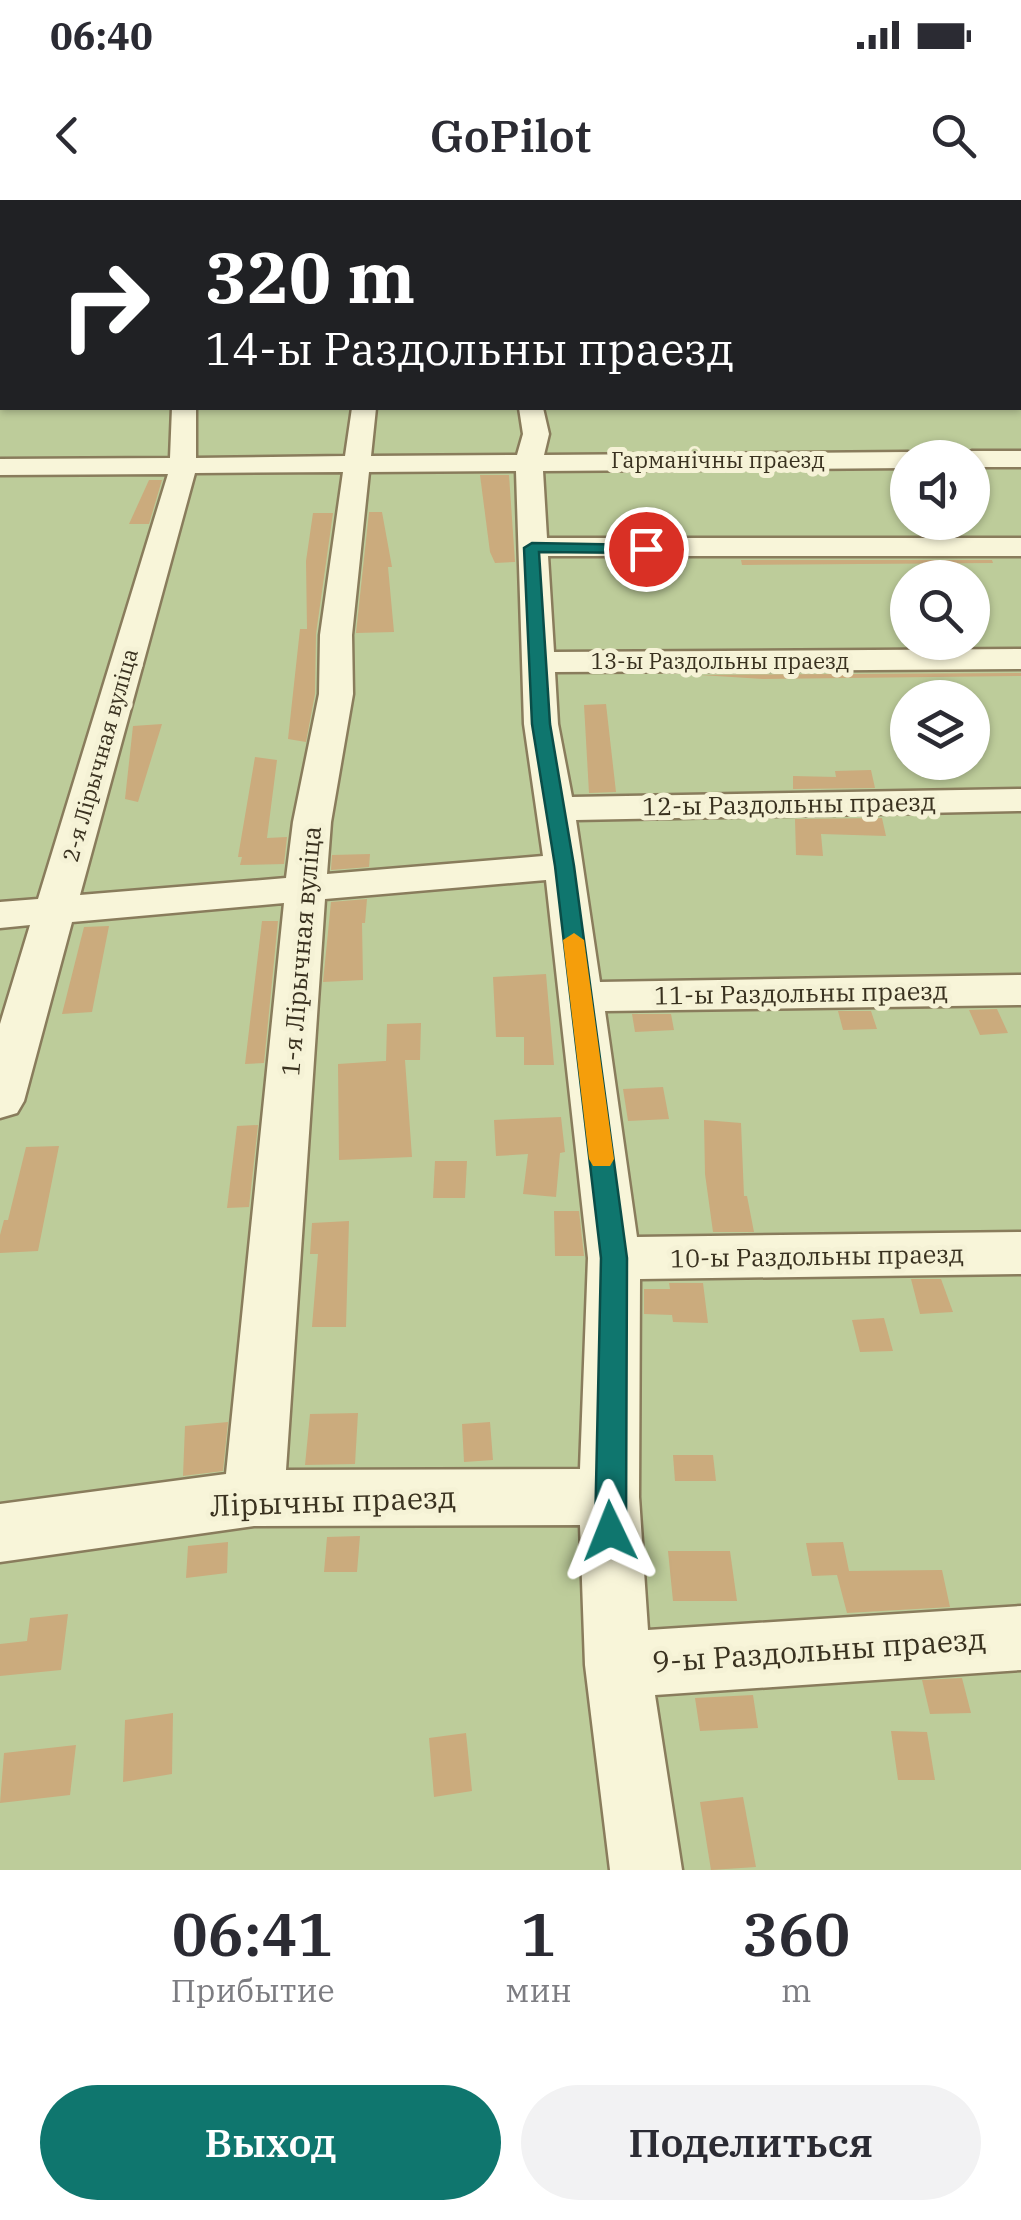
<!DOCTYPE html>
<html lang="ru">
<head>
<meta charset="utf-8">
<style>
  :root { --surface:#fff; --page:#f2f2f3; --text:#2b2b33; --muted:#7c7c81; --accent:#0f766e }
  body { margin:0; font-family:"IBM Plex Serif",serif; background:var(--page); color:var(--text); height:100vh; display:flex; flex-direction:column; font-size:38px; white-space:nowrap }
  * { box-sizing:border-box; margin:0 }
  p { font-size:32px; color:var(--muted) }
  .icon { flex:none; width:55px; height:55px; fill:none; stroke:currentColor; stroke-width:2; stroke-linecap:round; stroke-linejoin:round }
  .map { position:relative; height:1670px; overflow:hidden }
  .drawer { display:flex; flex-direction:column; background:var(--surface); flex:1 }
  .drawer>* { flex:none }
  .hud { position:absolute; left:0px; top:0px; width:1022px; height:210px; box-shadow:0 2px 8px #0004; background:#202124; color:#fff; overflow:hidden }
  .controls { position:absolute; left:890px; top:240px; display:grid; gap:20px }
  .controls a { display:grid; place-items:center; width:100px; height:100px; border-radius:50%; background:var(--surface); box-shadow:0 2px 8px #0004; font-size:50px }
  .pin { position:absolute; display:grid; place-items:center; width:85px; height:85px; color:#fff; margin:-42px; border:5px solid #fff; border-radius:50%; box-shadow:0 2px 10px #0007 }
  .me { position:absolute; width:110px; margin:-55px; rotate:358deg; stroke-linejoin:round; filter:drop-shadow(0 0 8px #0008) }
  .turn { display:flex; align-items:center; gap:35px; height:210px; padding:0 40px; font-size:45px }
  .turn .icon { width:130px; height:130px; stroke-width:2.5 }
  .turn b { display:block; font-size:70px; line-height:85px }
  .eta { display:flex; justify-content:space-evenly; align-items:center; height:170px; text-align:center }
  .eta b { font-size:60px; font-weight:600; line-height:70px }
  .button { display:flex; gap:20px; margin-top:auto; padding:20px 40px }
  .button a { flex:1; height:115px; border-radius:60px; background:var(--accent); color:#fff; font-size:40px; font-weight:600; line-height:115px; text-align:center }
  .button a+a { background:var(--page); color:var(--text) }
  .status { display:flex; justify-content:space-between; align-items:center; height:70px; padding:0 50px; background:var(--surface); direction:ltr }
  .status svg { height:28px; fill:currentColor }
  header { display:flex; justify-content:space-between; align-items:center; height:130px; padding:0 40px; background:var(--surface); font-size:45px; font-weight:600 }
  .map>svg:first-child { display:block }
</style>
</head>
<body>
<div class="status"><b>06:40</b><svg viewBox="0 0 49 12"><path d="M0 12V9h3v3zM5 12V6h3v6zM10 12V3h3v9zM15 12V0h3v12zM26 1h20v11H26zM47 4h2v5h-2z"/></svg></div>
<header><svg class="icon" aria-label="back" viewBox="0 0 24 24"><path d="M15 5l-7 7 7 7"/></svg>GoPilot<svg class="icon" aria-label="search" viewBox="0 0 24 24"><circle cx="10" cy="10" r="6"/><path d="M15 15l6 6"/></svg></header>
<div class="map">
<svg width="1021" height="1670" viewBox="0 0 1021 1670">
  <rect width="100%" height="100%" fill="#eee9c6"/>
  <path fill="#bdcc9a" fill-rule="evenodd" d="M 0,0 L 1021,0 L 1021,1670 L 0,1670 ZM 2,2 L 1020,2 L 1020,208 L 2,208 ZM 908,258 L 972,258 L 972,322 L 908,322 ZM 908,378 L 972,378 L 972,442 L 908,442 ZM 908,498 L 972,498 L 972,562 L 908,562 Z"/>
  <g fill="#cbab7d">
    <path d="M 480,275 L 509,275 L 515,362 L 495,363 L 490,352 Z"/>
    <path d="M 149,280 L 162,280 L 149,324 L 129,324 Z"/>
    <path d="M 369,312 L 382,312 L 392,367 L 388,367 L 394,432 L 356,433 Z"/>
    <path d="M 313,313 L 333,313 L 316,434 L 315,494 L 306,542 L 288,539 L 300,429 L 307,429 L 306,361 Z"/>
    <path d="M 741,360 L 992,360 L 993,363 L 742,365 Z"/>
    <path d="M 1021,473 L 1021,476 L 763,479 L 700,475 Z"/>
    <path d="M 606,504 L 616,592 L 589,593 L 584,505 Z"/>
    <path d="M 162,524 L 138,602 L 125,599 L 133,526 Z"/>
    <path d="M 255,557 L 277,560 L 267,638 L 287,637 L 284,664 L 240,665 L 242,657 L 238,657 Z"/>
    <path d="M 871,570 L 875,588 L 793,589 L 793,576 L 836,577 L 835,571 Z"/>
    <path d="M 882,618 L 886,636 L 821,634 L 823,656 L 796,655 L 795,619 Z"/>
    <path d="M 370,654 L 369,667 L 331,670 L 332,655 Z"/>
    <path d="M 367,699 L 365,723 L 362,723 L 363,780 L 323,782 L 331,702 Z"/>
    <path d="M 262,721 L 278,721 L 264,863 L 245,864 Z"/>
    <path d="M 109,726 L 92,812 L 62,814 L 84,727 Z"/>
    <path d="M 546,774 L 554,865 L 524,865 L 524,837 L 496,837 L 493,777 Z"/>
    <path d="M 997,809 L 1008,833 L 980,835 L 969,810 Z"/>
    <path d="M 838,811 L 871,811 L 877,829 L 843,830 Z"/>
    <path d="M 632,814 L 671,814 L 674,830 L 635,832 Z"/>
    <path d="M 421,823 L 420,860 L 405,860 L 412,957 L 339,960 L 338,864 L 400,860 L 386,861 L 387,824 Z"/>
    <path d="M 663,887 L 669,919 L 628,921 L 623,889 Z"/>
    <path d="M 561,917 L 565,952 L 560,953 L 556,997 L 523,994 L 528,954 L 496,956 L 494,920 Z"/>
    <path d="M 704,920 L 741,923 L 744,996 L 747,996 L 754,1032 L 713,1032 L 705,974 Z"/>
    <path d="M 258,925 L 249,1007 L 227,1008 L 237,926 Z"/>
    <path d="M 59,946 L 38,1051 L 0,1053 L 0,1035 L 4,1020 L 8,1020 L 26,947 Z"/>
    <path d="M 435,961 L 467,961 L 465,998 L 433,998 Z"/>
    <path d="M 554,1011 L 579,1011 L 584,1056 L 555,1056 Z"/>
    <path d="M 349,1021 L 346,1127 L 312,1127 L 318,1054 L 310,1054 L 312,1023 Z"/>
    <path d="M 911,1079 L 941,1079 L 953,1112 L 920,1114 Z"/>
    <path d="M 669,1083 L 703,1083 L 708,1123 L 673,1122 L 672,1115 L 644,1114 L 644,1089 L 670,1089 Z"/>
    <path d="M 884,1118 L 893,1151 L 860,1152 L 852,1120 Z"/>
    <path d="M 358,1213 L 355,1264 L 305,1265 L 310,1214 Z"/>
    <path d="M 228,1222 L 223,1271 L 183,1276 L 185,1226 Z"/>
    <path d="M 490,1222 L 493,1260 L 464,1262 L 462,1224 Z"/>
    <path d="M 673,1255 L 713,1255 L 716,1281 L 675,1281 Z"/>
    <path d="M 360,1336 L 357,1372 L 324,1372 L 327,1337 Z"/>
    <path d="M 228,1342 L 227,1373 L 186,1378 L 188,1346 Z"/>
    <path d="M 843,1342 L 849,1371 L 942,1370 L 950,1407 L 847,1413 L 837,1375 L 812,1376 L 806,1343 Z"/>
    <path d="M 668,1351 L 730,1351 L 737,1401 L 673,1401 Z"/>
    <path d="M 68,1414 L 61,1470 L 0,1476 L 0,1444 L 27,1441 L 30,1418 Z"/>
    <path d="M 962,1478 L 971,1513 L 930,1514 L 922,1480 Z"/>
    <path d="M 753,1495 L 758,1528 L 700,1531 L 695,1498 Z"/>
    <path d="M 173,1513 L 172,1574 L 123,1582 L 125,1520 Z"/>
    <path d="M 891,1531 L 927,1532 L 935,1580 L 898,1580 Z"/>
    <path d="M 466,1533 L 472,1591 L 434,1597 L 429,1538 Z"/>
    <path d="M 76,1545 L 70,1595 L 0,1603 L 4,1553 Z"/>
    <path d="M 743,1597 L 756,1667 L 711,1670 L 700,1602 Z"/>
  </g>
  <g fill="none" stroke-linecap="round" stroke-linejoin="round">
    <defs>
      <g id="minor">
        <rect x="514" y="0" width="18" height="2"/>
        <rect x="1020" y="23" width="1" height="12"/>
        <rect x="1020" y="68" width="1" height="12"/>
        <rect x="1020" y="118" width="1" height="14"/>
        <rect x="1020" y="180" width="1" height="14"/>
        <path d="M 172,208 L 196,208 L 196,258 L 345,256 L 352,208 L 376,208 L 371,256 L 517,255 L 523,234 L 519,208 L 543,208 L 549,234 L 544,255 L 908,252 L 919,258 L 908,258 L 908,268 L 543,271 L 547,338 L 1021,338 L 1021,356 L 548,356 L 554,452 L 1021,449 L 1021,469 L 555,472 L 558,524 L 572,597 L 1021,589 L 1021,611 L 576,620 L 600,782 L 1021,775 L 1021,805 L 605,811 L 637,1037 L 1021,1032 L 1021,1074 L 640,1079 L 639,1297 L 648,1430 L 1021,1406 L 1021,1470 L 655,1495 L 682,1670 L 610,1670 L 585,1465 L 580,1325 L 254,1326 L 0,1362 L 0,1304 L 226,1274 L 284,703 L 72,722 L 24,901 L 17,913 L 0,918 L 0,824 L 30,725 L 0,728 L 0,702 L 38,699 L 168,274 L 0,275 L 0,259 L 170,258 ZM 516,271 L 524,524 L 543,656 L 327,674 L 331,622 L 353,494 L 352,435 L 369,272 ZM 343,272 L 320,435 L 319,494 L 293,622 L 286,678 L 80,695 L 195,273 ZM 546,680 L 588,1058 L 580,1269 L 286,1270 L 325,699 Z"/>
        <path d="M 972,251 L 1021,251 L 1021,267 L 972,267 L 972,258 L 960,258 Z"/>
      </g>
    </defs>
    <use href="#minor" stroke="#897c5c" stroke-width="5"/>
    <use href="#minor" fill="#f8f5d9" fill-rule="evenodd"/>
  </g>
  <path fill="#0f766e" stroke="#0a4d48" stroke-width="2.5" d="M 532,343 L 646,345 L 654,349 L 646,353 L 539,352 L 550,524 L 574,666 L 627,1058 L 626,1331 L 621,1341 L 610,1345 L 600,1341 L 595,1331 L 601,1058 L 555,666 L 532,524 L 524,348 Z"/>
  <path fill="#f59e0b" d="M 574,733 L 584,740 L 614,959 L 610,966 L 593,966 L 589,959 L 563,740 Z"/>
  <g text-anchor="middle" stroke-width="10" stroke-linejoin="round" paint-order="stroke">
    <g font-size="22" fill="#39311f" stroke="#f5f2d6">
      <text x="718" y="268">Гарманічны праезд</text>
      <text x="720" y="469">13-ы Раздольны праезд</text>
      <text transform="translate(100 555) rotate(-74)" y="8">2-я Лірычная вуліца</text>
    </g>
    <g font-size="25" fill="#39311f" stroke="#f5f2d6">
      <text transform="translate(789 604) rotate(-1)" y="9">12-ы Раздольны праезд</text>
      <text transform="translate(301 751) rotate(-85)" y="9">1-я Лірычная вуліца</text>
      <text transform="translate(801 793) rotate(-1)" y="9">11-ы Раздольны праезд</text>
      <text transform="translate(817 1056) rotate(-1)" y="9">10-ы Раздольны праезд</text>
    </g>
    <g font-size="30" fill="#39311f" stroke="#f5f2d6">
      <text transform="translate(333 1302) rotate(-2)" y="10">Лірычны праезд</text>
      <text transform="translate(819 1451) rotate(-4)" y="10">9-ы Раздольны праезд</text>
    </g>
  </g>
</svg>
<div class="controls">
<a><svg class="icon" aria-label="sound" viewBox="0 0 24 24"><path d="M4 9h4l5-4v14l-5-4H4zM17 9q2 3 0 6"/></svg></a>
<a><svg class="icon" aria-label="search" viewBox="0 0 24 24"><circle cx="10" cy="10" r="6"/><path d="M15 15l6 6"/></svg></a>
<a><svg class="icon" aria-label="layers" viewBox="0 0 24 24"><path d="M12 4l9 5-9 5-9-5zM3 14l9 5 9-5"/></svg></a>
</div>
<div class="pin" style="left:646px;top:349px;background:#d93025"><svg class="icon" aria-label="arrive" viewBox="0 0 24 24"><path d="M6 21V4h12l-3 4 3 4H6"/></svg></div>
<svg class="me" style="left:610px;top:1331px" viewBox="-20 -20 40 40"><path d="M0-17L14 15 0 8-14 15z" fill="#0f766e" stroke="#fff" stroke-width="4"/></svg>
<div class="hud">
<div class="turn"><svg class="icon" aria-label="right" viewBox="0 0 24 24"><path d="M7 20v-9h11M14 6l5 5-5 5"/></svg><div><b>320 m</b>14-ы Раздольны праезд</div></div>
</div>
</div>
<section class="drawer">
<div class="eta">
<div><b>06:41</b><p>Прибытие</p></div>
<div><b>1</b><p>мин</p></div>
<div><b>360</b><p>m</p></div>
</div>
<div class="button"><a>Выход</a><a>Поделиться</a></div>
</section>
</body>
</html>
